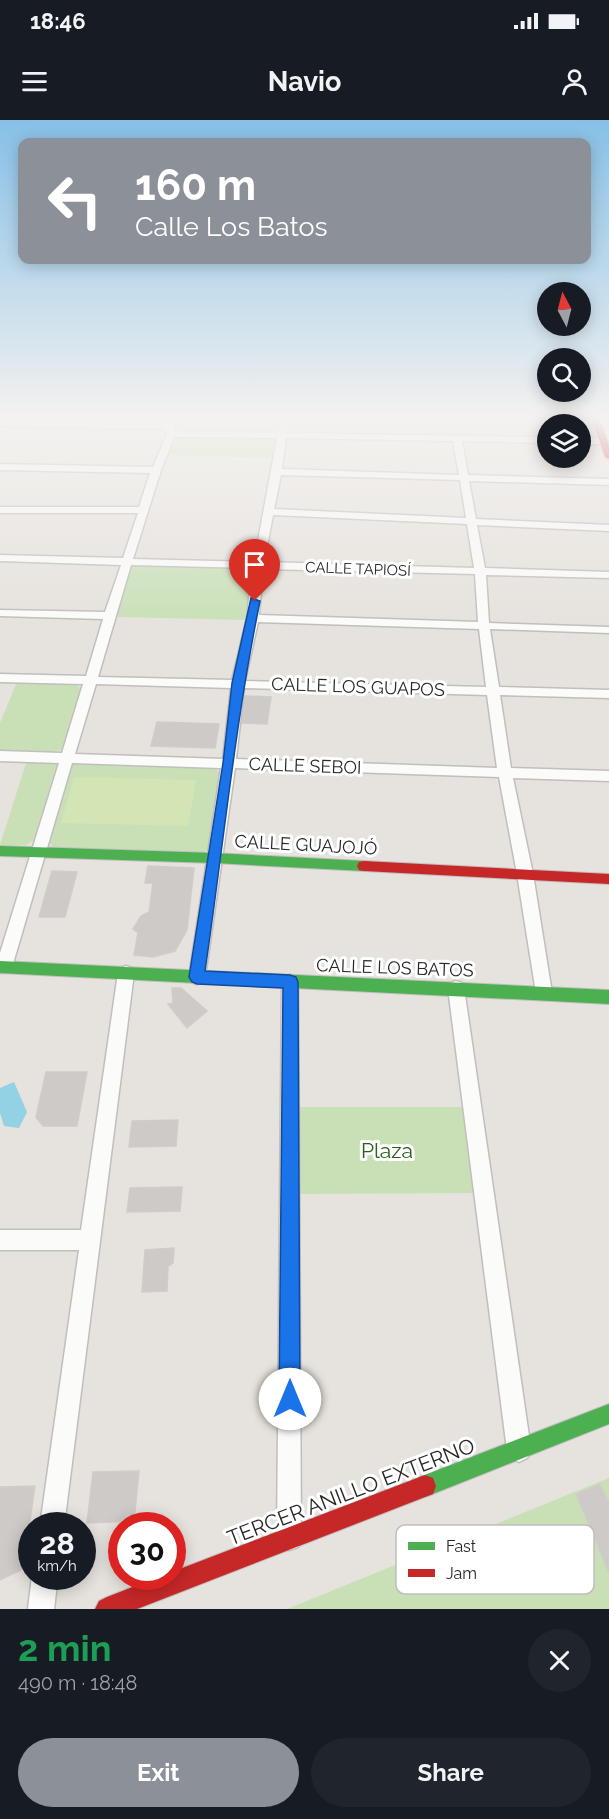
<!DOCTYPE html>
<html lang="en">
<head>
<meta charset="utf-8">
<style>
  :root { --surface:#171b24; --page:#20242c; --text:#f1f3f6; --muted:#9ea1a6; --accent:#8c9099 }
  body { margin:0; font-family:Raleway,sans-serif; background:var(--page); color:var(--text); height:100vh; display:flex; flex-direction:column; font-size:22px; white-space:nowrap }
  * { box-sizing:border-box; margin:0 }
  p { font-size:20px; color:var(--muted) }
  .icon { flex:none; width:33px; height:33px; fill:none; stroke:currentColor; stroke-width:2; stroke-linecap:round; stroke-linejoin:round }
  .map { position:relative; height:1489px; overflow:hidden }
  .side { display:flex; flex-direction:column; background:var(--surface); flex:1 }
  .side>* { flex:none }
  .top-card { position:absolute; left:18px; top:18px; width:573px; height:126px; border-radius:12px; box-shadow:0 3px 15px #0003; background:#8c9099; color:#fff; overflow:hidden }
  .needle { width:39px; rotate:353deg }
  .tools { position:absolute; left:537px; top:162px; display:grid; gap:12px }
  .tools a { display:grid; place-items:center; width:54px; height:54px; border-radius:50%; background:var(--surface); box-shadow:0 3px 15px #0003; font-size:30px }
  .speed { position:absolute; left:18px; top:1392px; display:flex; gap:12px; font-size:30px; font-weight:700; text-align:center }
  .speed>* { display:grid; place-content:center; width:78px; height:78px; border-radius:50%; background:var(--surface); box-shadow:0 3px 15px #0003; line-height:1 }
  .speed small { font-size:15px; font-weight:400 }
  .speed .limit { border:9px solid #d22; background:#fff; color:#111 }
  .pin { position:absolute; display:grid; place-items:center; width:51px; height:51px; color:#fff; margin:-62px -26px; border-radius:50% 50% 50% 0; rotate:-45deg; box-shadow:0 0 6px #0007 }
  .pin .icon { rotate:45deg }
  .me { position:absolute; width:66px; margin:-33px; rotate:0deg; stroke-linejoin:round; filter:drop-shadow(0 0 4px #0008) }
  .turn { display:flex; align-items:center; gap:21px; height:126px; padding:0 18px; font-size:27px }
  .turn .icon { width:78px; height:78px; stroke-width:2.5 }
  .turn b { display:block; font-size:42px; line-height:51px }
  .round { display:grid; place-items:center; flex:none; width:63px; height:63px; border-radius:32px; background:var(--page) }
  .head { display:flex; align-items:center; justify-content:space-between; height:102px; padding:0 18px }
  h1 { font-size:36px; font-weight:700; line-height:45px; color:#1e9e55 }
  .action { display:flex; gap:12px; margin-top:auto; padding:12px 18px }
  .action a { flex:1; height:69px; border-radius:36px; background:var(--accent); color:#fff; font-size:24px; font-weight:700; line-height:69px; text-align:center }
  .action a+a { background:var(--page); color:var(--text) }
  .status { display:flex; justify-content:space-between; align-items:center; height:42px; padding:0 30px; background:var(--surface); direction:ltr }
  .status svg { height:16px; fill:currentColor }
  header { display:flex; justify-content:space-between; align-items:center; height:78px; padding:0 18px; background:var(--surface); font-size:27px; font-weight:700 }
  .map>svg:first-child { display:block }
</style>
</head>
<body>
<div class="status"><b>18:46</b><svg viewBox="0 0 49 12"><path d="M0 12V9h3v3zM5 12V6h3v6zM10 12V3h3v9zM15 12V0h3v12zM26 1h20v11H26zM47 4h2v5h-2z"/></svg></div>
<header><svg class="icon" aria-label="menu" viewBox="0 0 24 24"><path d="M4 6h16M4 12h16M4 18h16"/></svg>Navio<svg class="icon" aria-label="person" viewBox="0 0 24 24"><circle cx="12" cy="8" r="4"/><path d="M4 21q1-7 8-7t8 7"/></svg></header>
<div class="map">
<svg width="609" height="1489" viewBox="0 0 609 1489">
  <rect width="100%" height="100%" fill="#e6e2dd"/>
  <g fill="#c9e0b7">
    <path d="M 77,296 L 163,296 L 164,302 L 75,302 Z"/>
    <path d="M 170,296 L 282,296 L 280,311 L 277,312 L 183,313 L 174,310 Z"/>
    <path d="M 177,317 L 276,317 L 277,318 L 274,338 L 166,335 L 172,319 Z"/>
    <path d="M 134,444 L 251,446 L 255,448 L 249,500 L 116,497 L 132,446 Z"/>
    <path d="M 17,562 L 74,564 L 81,568 L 64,628 L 59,631 L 0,632 L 0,603 Z"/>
    <path d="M 27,640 L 54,641 L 57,644 L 34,720 L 26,725 L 0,725 Z"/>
    <path d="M 73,643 L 212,646 L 220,653 L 209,728 L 204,732 L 53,727 L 47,720 L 70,645 Z"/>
    <path d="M 300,987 L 465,987 L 476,1073 L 298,1074 Z"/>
    <path d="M 609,1358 L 609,1489 L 287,1489 Z"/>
  </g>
  <g fill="#d3e4b5">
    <path d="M 193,296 L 267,296 L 266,307 L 191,306 Z"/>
    <path d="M 74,657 L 196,660 L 188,706 L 61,703 Z"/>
  </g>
  <path fill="#93d1e5" d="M 14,962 L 27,992 L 19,1008 L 4,1006 L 0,993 L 0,968 Z"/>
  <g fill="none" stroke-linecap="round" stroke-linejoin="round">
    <path stroke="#93d1e5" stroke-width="2" d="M 606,296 L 609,303"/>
  </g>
  <g fill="#cdcac7" stroke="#d0cdc9" stroke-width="1.5">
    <path d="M 245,576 L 271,577 L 267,604 L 242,603 Z"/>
    <path d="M 157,602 L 219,604 L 215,628 L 151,626 Z"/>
    <path d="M 148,746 L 194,748 L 187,810 L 175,831 L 153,837 L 134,835 L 138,813 L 133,809 L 141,796 L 149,792 L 153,763 L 145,763 Z"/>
    <path d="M 52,751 L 77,752 L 65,797 L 39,797 Z"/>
    <path d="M 172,868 L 181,868 L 207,891 L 187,908 L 168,884 L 173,883 Z"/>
    <path d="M 46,952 L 87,952 L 77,1006 L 43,1006 L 36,997 Z"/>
    <path d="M 178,1000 L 176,1026 L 129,1027 L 132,1001 Z"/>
    <path d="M 182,1067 L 180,1091 L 127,1092 L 130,1068 Z"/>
    <path d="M 174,1128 L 173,1143 L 168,1146 L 167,1171 L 142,1172 L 145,1130 Z"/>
    <path d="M 139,1351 L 134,1401 L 87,1403 L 93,1352 Z"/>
    <path d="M 600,1364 L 609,1383 L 609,1453 L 576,1374 Z"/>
    <path d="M 35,1366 L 23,1449 L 0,1460 L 0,1367 Z"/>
  </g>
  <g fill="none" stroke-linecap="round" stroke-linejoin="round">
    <defs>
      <g id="street">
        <path d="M 163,296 L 171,296 L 175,311 L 278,313 L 281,296 L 289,296 L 287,313 L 548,317 L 548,323 L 462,321 L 468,355 L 609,359 L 609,365 L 469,361 L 476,399 L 609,405 L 609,411 L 477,405 L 485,448 L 609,452 L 609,458 L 486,455 L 489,503 L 609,507 L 609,513 L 490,509 L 499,567 L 609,570 L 609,578 L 500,575 L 511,648 L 609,651 L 609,661 L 513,658 L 533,754 L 552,873 L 550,878 L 544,880 L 538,878 L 536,873 L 517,754 L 499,657 L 235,648 L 205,857 L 203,862 L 197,864 L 191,862 L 189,857 L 221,648 L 72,643 L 12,847 L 10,852 L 0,853 L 0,833 L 59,643 L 0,641 L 0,631 L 62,633 L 83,564 L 0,562 L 0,554 L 86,556 L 103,499 L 0,496 L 0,490 L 105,492 L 121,445 L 0,441 L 0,435 L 123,438 L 138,393 L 0,393 L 0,387 L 139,387 L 150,353 L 0,350 L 0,344 L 153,347 L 167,314 L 165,309 L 0,306 L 0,300 L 164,303 ZM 174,317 L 277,318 L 254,442 L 133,439 L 161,350 ZM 286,318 L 453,321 L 459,355 L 282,349 ZM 281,355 L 460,360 L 466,398 L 274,389 ZM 273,395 L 467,404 L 474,448 L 264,442 ZM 131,445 L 252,448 L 247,498 L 232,560 L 98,557 ZM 263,449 L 475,454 L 478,502 L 259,495 ZM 258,502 L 479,509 L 486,567 L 245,561 ZM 96,564 L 231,568 L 223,639 L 75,634 ZM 244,568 L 487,575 L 497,648 L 236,639 Z"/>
        <path d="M 580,318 L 604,318 L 608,321 L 604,324 L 580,324 Z"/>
        <path d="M 126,846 L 132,848 L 134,853 L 64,1406 L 40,1406 L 79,1130 L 0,1130 L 0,1110 L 81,1110 L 118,853 L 120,848 Z"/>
        <path d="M 290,855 L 296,857 L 298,862 L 301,1418 L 298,1427 L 289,1430 L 280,1427 L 277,1418 L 282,862 L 284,857 Z"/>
        <path d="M 456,861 L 462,863 L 464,868 L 531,1330 L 527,1338 L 519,1342 L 511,1338 L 507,1330 L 448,868 L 450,863 Z"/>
        <path d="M 32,1456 L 58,1456 L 54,1489 L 28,1489 Z"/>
      </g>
      <g id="fast">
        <path d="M 0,726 L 214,733 L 364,741 L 369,742 L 371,746 L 369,750 L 364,751 L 214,743 L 0,736 Z"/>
        <path d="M 0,841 L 609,870 L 609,884 L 0,853 Z"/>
        <path d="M 609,1284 L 609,1304 L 425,1377 L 417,1374 L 414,1366 L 417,1358 Z"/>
      </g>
      <g id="jam">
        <path d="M 591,296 L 599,296 L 609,325 L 609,339 L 605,337 Z"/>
        <path d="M 364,741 L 609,754 L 609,764 L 364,751 L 359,750 L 357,746 L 359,742 Z"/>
        <path d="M 425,1355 L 433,1358 L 436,1366 L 433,1374 L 425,1377 L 137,1489 L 95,1489 L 99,1481 L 107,1477 L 161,1456 L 172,1456 L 172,1452 Z"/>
      </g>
    </defs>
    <use href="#street" stroke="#c0bebe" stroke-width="3"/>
    <use href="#fast" stroke="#c0bebe" stroke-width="2"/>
    <use href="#jam" stroke="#c0bebe" stroke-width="2"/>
    <use href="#street" fill="#fbfbfa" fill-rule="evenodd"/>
    <use href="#fast" fill="#4caf50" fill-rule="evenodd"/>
    <use href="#jam" fill="#c62828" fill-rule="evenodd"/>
  </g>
  <linearGradient id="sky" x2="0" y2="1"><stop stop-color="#86c0e7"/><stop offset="0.59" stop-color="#f4f2f0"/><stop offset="1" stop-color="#f4f2f0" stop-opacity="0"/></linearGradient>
  <rect width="609" height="505" fill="url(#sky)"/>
  <path fill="#1a73e8" stroke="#114b97" stroke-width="1.5" d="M 251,478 L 260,481 C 235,603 223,728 205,851 L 290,855 L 296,857 L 298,862 L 300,1279 L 297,1286 L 290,1289 L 282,1286 L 279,1279 L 283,868 L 197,864 L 192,862 L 189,857 L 223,643 L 232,563 Z"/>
  <g text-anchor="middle" stroke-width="6" stroke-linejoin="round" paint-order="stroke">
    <g font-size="15" fill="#272727" stroke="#fff">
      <text transform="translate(358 449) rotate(2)" y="5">CALLE TAPIOSÍ</text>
    </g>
    <g font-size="18" fill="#272727" stroke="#fff">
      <text transform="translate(358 567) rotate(2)" y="6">CALLE LOS GUAPOS</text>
      <text transform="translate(305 646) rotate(2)" y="6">CALLE SEBOI</text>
      <text transform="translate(306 725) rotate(3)" y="6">CALLE GUAJOJÓ</text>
      <text transform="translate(395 848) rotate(2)" y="6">CALLE LOS BATOS</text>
    </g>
    <g font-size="21" fill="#2b601c" stroke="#fff">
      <text x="387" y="1038">Plaza</text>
    </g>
    <g font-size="21" fill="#272727" stroke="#fff">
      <text transform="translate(351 1372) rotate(-21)" y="7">TERCER ANILLO EXTERNO</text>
    </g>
  </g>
  <rect x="396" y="1405" width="198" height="69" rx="9" fill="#fff" stroke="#bebebe" stroke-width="1.5"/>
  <rect x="408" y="1422" width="27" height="8" fill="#4caf50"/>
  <rect x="408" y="1449" width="27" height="8" fill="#c62828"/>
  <g font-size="16" fill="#272727">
    <text x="446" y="1432">Fast</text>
    <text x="446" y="1459">Jam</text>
  </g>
</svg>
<div class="tools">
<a><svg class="needle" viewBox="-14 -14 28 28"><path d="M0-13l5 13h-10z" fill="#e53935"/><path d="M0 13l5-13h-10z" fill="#9ea1a6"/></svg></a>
<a><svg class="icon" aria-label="search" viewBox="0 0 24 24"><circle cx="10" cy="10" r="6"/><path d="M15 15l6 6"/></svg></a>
<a><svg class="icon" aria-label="layers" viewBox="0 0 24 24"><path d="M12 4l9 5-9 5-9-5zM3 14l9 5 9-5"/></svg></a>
</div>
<div class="speed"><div>28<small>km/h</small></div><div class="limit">30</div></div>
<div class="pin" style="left:255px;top:481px;background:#d93025"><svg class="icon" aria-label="arrive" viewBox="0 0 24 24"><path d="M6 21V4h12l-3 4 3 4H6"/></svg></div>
<svg class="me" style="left:290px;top:1279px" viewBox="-20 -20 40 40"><circle r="19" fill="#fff"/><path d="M0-13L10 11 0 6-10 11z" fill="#1a73e8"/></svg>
<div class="top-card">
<div class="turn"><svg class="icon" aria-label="left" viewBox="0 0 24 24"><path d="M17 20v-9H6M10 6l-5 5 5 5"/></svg><div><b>160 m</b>Calle Los Batos</div></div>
</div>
</div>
<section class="side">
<div class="head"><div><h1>2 min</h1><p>490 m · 18:48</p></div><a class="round"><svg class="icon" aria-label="close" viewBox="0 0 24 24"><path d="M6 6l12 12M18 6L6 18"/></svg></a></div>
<div class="action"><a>Exit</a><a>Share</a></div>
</section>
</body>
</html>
